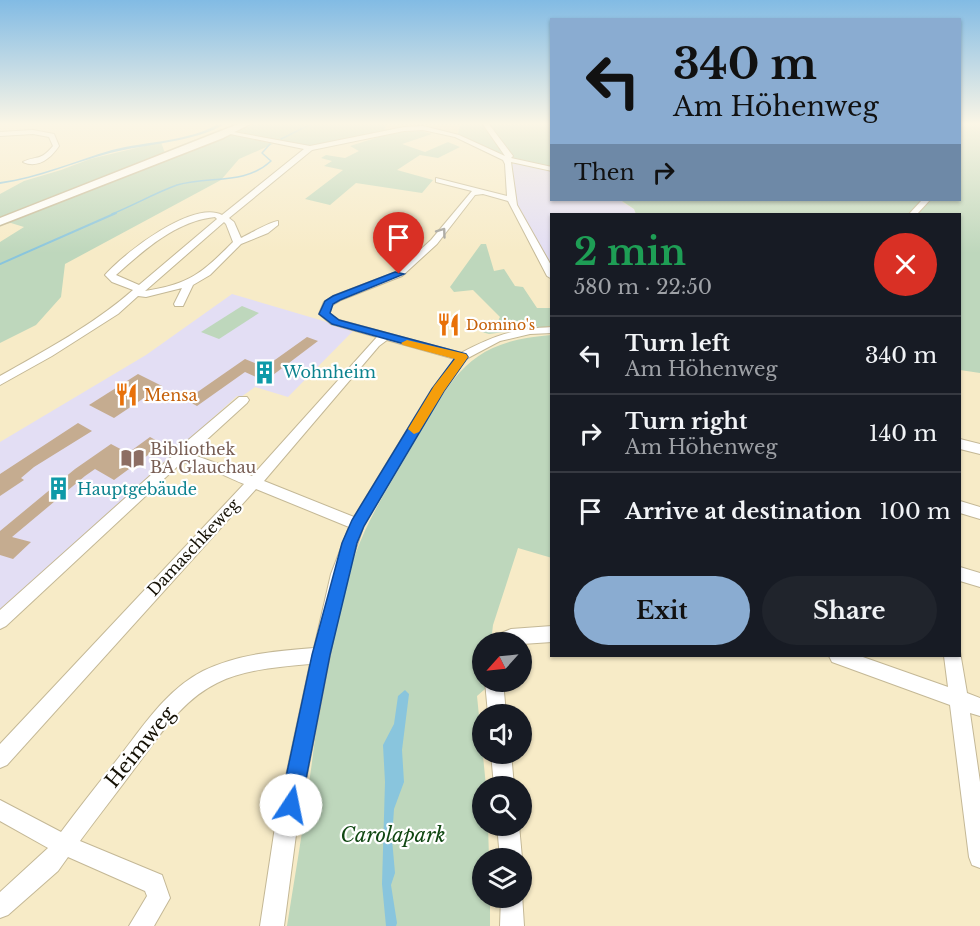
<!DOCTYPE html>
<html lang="en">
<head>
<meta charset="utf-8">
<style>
  :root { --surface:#171b24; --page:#20242c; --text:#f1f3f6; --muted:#9ea1a6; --line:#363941; --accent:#8aacd1 }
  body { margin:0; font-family:"Libre Baskerville",serif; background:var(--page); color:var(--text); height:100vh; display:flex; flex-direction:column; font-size:22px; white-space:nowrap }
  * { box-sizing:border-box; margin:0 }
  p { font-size:20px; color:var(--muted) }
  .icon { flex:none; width:33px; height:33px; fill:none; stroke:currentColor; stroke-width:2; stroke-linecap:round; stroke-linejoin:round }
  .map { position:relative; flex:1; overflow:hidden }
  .side { position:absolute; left:550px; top:213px; width:411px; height:444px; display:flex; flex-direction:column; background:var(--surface); border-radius:0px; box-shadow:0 2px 4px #0004 }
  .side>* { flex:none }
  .top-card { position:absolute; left:550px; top:18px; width:411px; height:183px; border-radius:0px; box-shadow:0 2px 4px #0004; background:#8aacd1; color:#111; overflow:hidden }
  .needle { width:39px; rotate:243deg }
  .buttons { position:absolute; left:472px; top:632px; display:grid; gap:12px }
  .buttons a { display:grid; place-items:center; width:60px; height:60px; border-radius:50%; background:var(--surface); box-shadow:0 2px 4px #0004; font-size:30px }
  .pin { position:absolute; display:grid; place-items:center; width:51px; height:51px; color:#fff; margin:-62px -26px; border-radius:50% 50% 50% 0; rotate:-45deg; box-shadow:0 0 6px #0007 }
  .pin .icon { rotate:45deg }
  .me { position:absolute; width:66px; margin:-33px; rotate:11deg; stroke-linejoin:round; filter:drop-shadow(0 0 4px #0008) }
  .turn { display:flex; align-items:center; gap:21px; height:126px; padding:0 24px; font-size:27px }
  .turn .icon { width:78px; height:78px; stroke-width:2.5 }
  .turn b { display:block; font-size:42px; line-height:51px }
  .then { display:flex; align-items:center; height:57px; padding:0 24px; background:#0003; gap:12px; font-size:22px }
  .round { display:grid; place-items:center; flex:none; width:63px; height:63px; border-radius:32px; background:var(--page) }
  .head { display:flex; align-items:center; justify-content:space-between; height:102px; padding:0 24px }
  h1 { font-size:36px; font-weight:800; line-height:45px; color:#1e9e55 }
  .cta { display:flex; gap:12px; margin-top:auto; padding:12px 24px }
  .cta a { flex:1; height:69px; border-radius:36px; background:var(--accent); color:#111; font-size:24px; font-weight:800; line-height:69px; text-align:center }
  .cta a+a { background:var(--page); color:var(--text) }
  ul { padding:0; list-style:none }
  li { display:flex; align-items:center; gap:18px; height:78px; padding:0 24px; border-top:2px solid var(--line) }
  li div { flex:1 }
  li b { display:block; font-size:22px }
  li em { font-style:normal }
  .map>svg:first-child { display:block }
</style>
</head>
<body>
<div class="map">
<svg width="980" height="926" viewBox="0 0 980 926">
  <rect width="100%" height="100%" fill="#f7ebc7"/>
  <path fill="#efe0b5" d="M 386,123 L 461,123 L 457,136 L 423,128 L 385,134 Z"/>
  <g fill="#e3def4">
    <path d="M 519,162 L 552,170 L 552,200 L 625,200 L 622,202 L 634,209 L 636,214 L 552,214 L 552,262 L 545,262 L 513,205 L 509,165 Z"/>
    <path d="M 232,294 L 354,330 L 288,397 L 255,387 L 241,397 L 237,396 L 0,611 L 0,442 L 146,355 Z"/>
  </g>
  <g fill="#bed7bc">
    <path d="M 252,123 L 386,123 L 385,133 L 310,147 L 239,132 L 238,130 Z"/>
    <path d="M 461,123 L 522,125 L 540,123 L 552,125 L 552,167 L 513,159 L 509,155 L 506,159 L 457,136 Z"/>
    <path d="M 960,123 L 980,123 L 980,373 L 960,370 L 960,214 L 636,214 L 634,209 L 622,201 L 625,200 L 960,200 Z"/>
    <path d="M 416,129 L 432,134 L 402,144 L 425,152 L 448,142 L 460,147 L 438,158 L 420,155 L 397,170 L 433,180 L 422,193 L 356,183 L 330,205 L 305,199 L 343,170 L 324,166 L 332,161 L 321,158 L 326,155 L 345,158 L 359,151 L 350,146 L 385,135 Z"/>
    <path d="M 230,134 L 273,144 L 239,159 L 221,180 L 65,264 L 61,297 L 36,325 L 0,343 L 0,242 L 24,227 L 11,223 L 1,224 Z"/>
    <path d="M 161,142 L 166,156 L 0,221 L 0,194 L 24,181 L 61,170 L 90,159 Z"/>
    <path d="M 481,244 L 486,244 L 494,271 L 504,269 L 515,286 L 523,287 L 537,308 L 552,308 L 552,326 L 489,334 L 482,332 L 488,325 L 495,326 L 500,317 L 473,290 L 454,292 L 450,287 Z"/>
    <path d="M 242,306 L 259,313 L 219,339 L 201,332 Z"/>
    <path d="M 552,335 L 552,558 L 518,548 L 493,625 L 491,642 L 483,642 L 483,681 L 486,681 L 485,689 L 477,696 L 486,786 L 483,786 L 483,825 L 488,825 L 489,858 L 483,858 L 483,897 L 490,897 L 490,926 L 287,926 C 294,881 302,836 308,791 C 319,712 328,630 355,555 C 369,516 392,481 412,446 C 453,377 466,341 552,335 Z"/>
  </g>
  <g fill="#89c5dd">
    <path d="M 220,123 L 226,123 C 198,142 144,144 110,153 C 72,163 40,178 0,184 L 0,182 C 39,177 74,161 112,150 C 146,141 189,142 220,123 Z"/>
    <path d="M 405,690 L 409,694 L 402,750 L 404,782 L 394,809 L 392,839 L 395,873 L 391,885 L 397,923 L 396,926 L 386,926 L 382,884 L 385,782 L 383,745 L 394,724 L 398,696 Z"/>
  </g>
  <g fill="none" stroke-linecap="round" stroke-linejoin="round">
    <g stroke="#89c5dd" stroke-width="1.5">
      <path d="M 281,139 L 313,123"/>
      <path d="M 112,214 C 134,205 155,193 177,185 C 209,175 244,186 271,161 L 262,153 L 270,144"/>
    </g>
    <path stroke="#89c5dd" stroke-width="2" d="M 0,264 L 116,213"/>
  </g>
  <g fill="#c5ac90">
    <path d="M 307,337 L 318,341 L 265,381 L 245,372 L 197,406 L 186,400 L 245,359 L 265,367 Z"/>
    <path d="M 138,374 L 162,386 L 114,418 L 89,405 Z"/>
    <path d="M 78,423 L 92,431 L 34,467 L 21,478 L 24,480 L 0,496 L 0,474 Z"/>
    <path d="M 150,437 L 163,444 L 114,480 L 95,469 L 85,476 L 12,537 L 31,542 L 13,559 L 0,555 L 0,531 L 75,469 L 111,444 L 128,453 Z"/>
  </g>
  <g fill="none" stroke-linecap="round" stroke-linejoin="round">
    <defs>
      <g id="minor">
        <path d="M 482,123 L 488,123 L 513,156 L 511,158 L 552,167 L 552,171 L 511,162 L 517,205 L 552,267 L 552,279 L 547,276 L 508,201 L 483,194 L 475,195 L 437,244 L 402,276 L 341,300 L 331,306 L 329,313 L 339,320 L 461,353 C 495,335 513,329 552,327 L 552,333 L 530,334 L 500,341 L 466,359 L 443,391 L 364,525 L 347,574 L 330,655 L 297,827 L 284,926 L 260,926 L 275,827 L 310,664 C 279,667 245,669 217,683 C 182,700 160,735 138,764 C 119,790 99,815 80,841 L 162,875 L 170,898 L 154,926 L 129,926 L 147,896 L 145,891 L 68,857 L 58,871 L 8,915 L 0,918 L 0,892 L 48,848 L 0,821 L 0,800 L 61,832 C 81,805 102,779 123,752 C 146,722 168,689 203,671 C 237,654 276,651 314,648 L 331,574 L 349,527 L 256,489 L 7,765 L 0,768 L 0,744 L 244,484 C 231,479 192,458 180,464 L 6,626 L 0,629 L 0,610 L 170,458 L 177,454 L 180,447 L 239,397 L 247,397 L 249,400 L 247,403 L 191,454 L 252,476 L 377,337 L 331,324 L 319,314 L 324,302 L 333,296 L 396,272 L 431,240 L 472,191 L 436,182 L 436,178 L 507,196 L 505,164 L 503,160 L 455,137 L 423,130 L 404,131 L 312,150 L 229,218 L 234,222 L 241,238 C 249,234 272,221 278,221 L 278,225 L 268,233 L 241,244 L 210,275 L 193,285 L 183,306 L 175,306 L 174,304 L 182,288 L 146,297 L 138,296 L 118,314 L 52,356 L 0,385 L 0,376 C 46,350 93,325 133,290 L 112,282 L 105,275 C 124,253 193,200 222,215 L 304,149 L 230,134 L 228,131 L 310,146 L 404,127 L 423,126 L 459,135 L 505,156 ZM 215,217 L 217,219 L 139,285 L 116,275 C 144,250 176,221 215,217 ZM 224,222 L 226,224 L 233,242 C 202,273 190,284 145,291 ZM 387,340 L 455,359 L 432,389 L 354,517 L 264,481 L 379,346 Z"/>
        <path d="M 33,130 L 54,134 L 59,146 C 51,158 38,169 23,162 C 36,155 40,162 53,146 L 49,137 L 33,134 L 0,136 L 0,132 Z"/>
        <path d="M 922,200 L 930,200 L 917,214 L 909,214 Z"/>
        <path d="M 960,439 L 980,444 L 980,454 L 960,449 Z"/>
        <path d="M 960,501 L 980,507 L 980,519 L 960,513 Z"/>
        <path d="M 960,567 L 980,573 L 980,587 L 960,581 Z"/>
        <path d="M 552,626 L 552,642 L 522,644 L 522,642 L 491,642 L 494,636 L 511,629 Z"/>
        <path d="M 960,652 L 967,693 L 980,698 L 980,716 L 970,713 L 980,782 L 980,868 L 972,865 L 969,857 L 950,705 L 832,662 L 829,656 L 860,656 L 948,687 L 944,656 L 960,656 Z"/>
        <path d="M 485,681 L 503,681 L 506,714 L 488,714 Z"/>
        <path d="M 491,753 L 511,753 L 514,786 L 494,786 Z"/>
        <path d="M 497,825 L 519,825 L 522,858 L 500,858 Z"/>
        <path d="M 522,894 L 524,926 L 500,926 L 501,897 L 522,897 Z"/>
      </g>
      <path id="major" d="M 241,123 L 252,123 L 223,138 L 0,225 L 0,218 Z"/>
    </defs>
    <use href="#minor" stroke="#c4b896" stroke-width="2"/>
    <use href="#major" stroke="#c4b896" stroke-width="3"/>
    <use href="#minor" fill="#fff" fill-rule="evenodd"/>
    <use href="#major" fill="#fff" fill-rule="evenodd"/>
  </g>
  <defs><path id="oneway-chevron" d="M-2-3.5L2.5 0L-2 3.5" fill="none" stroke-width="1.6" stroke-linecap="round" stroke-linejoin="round" transform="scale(1.5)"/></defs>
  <use stroke="#a1a09b" href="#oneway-chevron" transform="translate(442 232) rotate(-54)"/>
  <linearGradient id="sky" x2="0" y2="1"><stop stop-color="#82bbe4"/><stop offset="0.49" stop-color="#fbf6e6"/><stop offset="1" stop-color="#fbf6e6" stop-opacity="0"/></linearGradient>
  <rect width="980" height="253" fill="url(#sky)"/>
  <path fill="#1a73e8" stroke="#114b97" stroke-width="1.5" d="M 395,272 L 404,274 L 340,300 L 333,304 L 330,313 L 339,320 L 466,354 L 468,357 L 444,391 L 364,526 L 357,543 L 330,655 L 301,805 L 298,812 L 291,815 L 283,812 L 280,805 L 312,655 L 342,543 L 352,520 L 432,389 L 455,358 L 332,324 L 319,314 L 325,301 L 333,296 Z"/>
  <path fill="#f59e0b" d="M 407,340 L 466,354 L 468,357 L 444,391 L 419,432 L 414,434 L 408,429 L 434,386 L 455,359 L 403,345 L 401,343 Z"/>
  <defs>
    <symbol id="restaurant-bare" viewBox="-9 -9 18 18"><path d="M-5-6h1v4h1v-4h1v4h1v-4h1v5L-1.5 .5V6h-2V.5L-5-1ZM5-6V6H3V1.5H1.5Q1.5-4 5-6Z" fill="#e8710a" stroke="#fff" stroke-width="2.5" paint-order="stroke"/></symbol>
    <symbol id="building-bare" viewBox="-9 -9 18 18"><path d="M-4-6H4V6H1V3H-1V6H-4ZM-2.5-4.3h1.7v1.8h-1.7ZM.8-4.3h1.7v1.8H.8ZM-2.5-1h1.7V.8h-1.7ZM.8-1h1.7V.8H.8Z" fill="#0f9aa8" stroke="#fff" stroke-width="2.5" paint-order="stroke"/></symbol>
    <symbol id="library-bare" viewBox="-9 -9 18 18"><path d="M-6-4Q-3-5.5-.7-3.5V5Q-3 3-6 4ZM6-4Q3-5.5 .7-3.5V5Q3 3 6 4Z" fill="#8d6e63" stroke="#fff" stroke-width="2.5" paint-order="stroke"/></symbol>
  </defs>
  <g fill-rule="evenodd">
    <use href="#restaurant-bare" x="432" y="308" width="33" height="33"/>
    <use href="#building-bare" x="248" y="356" width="33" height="33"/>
    <use href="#restaurant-bare" x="110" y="378" width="33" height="33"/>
    <use href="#library-bare" x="116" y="442" width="33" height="33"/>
    <use href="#building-bare" x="42" y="472" width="33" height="33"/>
  </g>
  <g text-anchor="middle" stroke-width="4.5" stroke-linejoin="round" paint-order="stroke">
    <g font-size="14" fill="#c56008" stroke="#fff" text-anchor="start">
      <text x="466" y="330">Domino's</text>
    </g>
    <g font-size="16" fill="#0d838f" stroke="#fff" text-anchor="start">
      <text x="283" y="378">Wohnheim</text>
      <text x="77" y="495">Hauptgebäude</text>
    </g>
    <g font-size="16" fill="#c56008" stroke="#fff" text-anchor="start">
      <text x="144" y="401">Mensa</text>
    </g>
    <g font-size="16" fill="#785e54" stroke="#fff" text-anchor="start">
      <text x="150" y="455">Bibliothek<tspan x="150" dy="18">BA Glauchau</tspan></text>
    </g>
    <g font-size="16" fill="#151105" stroke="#fff">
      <text transform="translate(193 547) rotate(-47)" y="6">Damaschkeweg</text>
    </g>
    <g font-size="20" fill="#151105" stroke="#fff">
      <text transform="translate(140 747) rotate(-51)" y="7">Heimweg</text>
    </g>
    <g font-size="20" font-style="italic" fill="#104712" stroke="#fff">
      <text x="393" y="842">Carolapark</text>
    </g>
  </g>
</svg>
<div class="buttons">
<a><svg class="needle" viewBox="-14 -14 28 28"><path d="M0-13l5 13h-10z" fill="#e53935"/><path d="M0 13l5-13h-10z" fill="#9ea1a6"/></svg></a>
<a><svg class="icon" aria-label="sound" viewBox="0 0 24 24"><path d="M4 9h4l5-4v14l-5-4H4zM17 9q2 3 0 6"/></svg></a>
<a><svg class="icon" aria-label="search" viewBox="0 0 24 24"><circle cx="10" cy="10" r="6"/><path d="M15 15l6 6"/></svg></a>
<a><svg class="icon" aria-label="layers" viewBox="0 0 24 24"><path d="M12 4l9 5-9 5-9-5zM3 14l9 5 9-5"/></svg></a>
</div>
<div class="pin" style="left:399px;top:274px;background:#d93025"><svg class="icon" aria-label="arrive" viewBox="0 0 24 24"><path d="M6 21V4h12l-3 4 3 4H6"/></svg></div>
<svg class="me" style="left:291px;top:805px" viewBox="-20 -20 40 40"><circle r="19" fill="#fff"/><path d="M0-13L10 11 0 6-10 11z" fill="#1a73e8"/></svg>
<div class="top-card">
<div class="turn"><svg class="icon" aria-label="left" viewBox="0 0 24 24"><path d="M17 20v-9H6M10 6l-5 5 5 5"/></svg><div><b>340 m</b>Am Höhenweg</div></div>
<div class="then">Then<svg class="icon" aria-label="right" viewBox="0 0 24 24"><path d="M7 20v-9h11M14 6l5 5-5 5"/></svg></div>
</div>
<section class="side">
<div class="head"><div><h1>2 min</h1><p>580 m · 22:50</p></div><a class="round" style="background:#d93025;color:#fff"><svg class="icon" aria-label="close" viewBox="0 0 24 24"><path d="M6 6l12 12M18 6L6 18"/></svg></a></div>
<ul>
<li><svg class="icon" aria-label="left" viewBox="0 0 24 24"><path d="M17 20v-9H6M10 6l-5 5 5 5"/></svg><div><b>Turn left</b><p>Am Höhenweg</p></div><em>340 m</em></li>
<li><svg class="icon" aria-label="right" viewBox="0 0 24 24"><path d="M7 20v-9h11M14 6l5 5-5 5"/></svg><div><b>Turn right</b><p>Am Höhenweg</p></div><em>140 m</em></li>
<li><svg class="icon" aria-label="arrive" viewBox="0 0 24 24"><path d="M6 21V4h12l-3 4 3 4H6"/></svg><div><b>Arrive at destination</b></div><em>100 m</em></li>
</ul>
<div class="cta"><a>Exit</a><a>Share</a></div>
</section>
</div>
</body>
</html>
